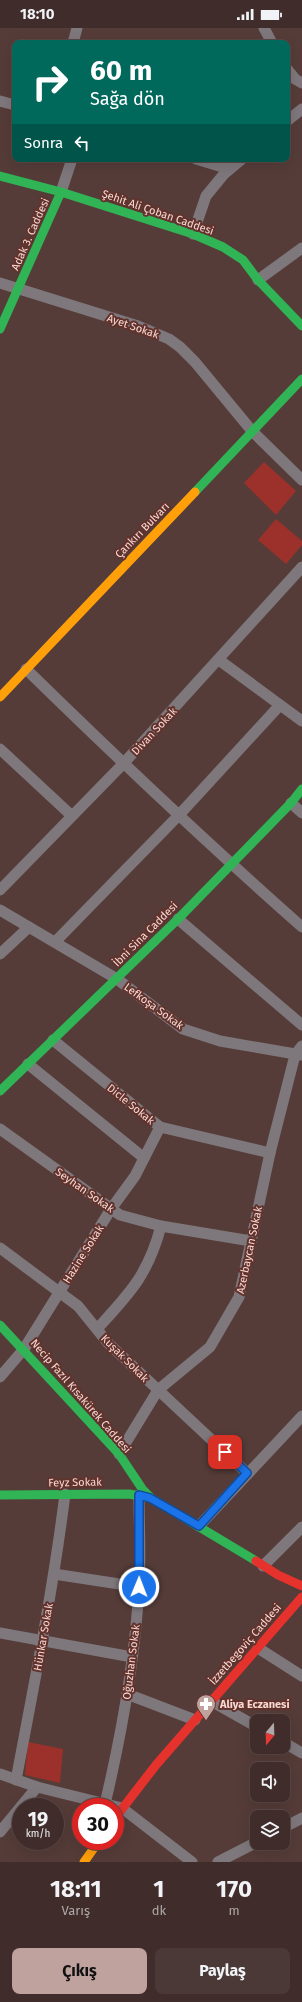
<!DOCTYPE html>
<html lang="tr">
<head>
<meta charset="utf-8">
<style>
  :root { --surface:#402d2b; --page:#4b3937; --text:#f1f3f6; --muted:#aea8a9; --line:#594947; --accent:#bfa29e }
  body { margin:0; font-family:"Fira Sans",sans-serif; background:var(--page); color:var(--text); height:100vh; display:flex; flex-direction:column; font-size:15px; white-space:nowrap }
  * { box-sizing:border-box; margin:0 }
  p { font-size:13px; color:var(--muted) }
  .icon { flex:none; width:22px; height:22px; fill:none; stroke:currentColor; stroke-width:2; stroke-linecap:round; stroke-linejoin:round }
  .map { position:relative; height:1834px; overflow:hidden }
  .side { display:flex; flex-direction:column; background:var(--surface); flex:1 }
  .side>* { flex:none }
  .banner { position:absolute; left:12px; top:12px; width:278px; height:122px; border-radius:8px; box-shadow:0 4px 16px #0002,0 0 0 1px var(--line); background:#00695c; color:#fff; overflow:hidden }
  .needle { width:26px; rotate:199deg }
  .tools { position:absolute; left:250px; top:1686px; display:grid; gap:8px }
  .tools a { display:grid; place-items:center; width:40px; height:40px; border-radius:8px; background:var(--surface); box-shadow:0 4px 16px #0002,0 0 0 1px var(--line); font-size:20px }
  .speed { position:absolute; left:12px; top:1770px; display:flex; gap:8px; font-size:20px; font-weight:700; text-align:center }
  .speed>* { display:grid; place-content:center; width:52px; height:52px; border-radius:50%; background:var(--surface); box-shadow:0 4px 16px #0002,0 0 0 1px var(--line); line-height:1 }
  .speed small { font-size:10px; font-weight:400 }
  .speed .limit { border:6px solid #d22; background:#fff; color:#111 }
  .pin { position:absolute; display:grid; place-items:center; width:34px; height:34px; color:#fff; margin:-17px; border-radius:8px; box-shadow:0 2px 6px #0006 }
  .me { position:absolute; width:44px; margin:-22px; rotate:1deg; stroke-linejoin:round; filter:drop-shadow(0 0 3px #0008) }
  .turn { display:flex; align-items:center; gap:14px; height:84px; padding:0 12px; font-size:18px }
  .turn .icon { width:52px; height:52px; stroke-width:2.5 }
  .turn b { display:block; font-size:28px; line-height:34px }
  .then { display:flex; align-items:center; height:38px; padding:0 12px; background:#0003; gap:8px; font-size:15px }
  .eta { display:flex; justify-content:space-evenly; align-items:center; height:68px; text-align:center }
  .eta b { font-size:24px; font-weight:700; line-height:28px }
  .button { display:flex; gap:8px; margin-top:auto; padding:8px 12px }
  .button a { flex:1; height:46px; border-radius:8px; background:var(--accent); color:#111; font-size:16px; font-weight:700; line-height:46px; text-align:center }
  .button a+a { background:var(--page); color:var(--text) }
  .status { display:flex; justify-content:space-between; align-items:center; height:28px; padding:0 20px; background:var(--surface); direction:ltr }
  .status svg { height:11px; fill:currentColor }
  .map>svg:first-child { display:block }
</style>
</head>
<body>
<div class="status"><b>18:10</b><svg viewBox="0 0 49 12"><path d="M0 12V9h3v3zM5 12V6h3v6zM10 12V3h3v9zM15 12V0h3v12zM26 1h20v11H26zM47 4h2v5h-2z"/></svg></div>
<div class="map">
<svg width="302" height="1834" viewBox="0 0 302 1834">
  <rect width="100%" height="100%" fill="#553c39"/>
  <g fill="#9b312a">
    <path d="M 264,434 L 296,463 L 276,487 L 244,455 Z"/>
    <path d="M 276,491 L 302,513 L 302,517 L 286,536 L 258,512 Z"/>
    <path d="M 28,1714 L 63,1721 L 60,1755 L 25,1747 Z"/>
  </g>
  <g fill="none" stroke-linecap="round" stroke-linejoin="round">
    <g stroke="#7e787d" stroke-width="11">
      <path d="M 264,0 L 272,15"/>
      <path d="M 73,15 L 77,0"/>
      <path d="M 287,41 L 295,51 L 302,55"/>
      <path d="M 0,73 L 15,77"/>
      <path d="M 287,93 L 302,81"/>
      <path d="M 196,131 L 229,141"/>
      <path d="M 61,164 L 72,131"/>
      <path d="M 193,206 L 206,168 L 224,146 L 242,131"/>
      <path d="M 258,252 L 302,220"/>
      <path d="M 0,255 L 138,298 L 169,311 L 180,319 L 195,334 L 252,403 L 302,452"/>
      <path d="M 219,632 L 302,693"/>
      <path d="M 26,641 C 116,729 208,816 302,899"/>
      <path d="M 0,721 L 72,788"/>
      <path d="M 291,775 L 302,785"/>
      <path d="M 0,862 L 123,736 L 302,539"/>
      <path d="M 0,882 L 117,951 L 183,1001 L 220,1013 L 301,1027"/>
      <path d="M 178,891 L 302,997"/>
      <path d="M 55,914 L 179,787 L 280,677"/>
      <path d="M 0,926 L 29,899"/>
      <path d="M 53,1012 L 160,1099 L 270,1125"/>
      <path d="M 28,1036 L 144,1130"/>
      <path d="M 0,1101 L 120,1187 L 161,1198 L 251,1213"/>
      <path d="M 0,1220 L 78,1278 L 108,1315 L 247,1445"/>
      <path d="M 97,1301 C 130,1265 148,1247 161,1198"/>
      <path d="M 0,1349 L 24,1321 L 111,1181 L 135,1148 L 160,1099"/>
      <path d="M 119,1426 L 158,1362 L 210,1319 L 239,1269 L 270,1125 L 295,1027 L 302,1018"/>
      <path d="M 199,1498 L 302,1388"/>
      <path d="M 263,1538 L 302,1499"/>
      <path d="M 54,1546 L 139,1559"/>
      <path d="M 0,1605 L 132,1629"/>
      <path d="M 258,1620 L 302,1648"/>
      <path d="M 127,1666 L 195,1692"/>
      <path d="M 211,1673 L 257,1699"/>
      <path d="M 283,1714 L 302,1725"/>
      <path d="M 0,1746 L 37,1759 L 122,1780 L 192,1834"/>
      <path d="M 16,1752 C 34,1657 53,1562 65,1466"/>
      <path d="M 105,1776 C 122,1704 135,1632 139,1559 C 141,1528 139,1497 139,1467"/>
      <path d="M 283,1800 L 302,1790"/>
      <path d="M 0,1804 L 37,1759"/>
      <path d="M 218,1834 L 257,1814"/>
    </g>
    <g stroke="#30b455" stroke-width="9">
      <path d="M 0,148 L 61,164 L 193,206 L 223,219 L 243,232 L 258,252 L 302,298"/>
      <path d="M 0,301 L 61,164"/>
      <path d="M 195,464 L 302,351"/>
      <path d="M 0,1063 L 178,891 L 291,775 L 302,761"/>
      <path d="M 0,1297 L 119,1426 L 143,1462 L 151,1470 L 256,1533"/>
      <path d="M 0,1467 L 129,1466 L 151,1470"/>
    </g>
    <g stroke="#ff9f0a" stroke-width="9">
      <path d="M 0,669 L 195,464"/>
      <path d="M 84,1834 L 99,1813"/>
    </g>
    <g stroke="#e5322d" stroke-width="9">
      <path d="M 256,1533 L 278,1547 L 302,1558"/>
      <path d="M 115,1790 L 156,1737 L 302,1569"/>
    </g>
  </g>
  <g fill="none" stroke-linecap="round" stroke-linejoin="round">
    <defs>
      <path id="route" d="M 139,1559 L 139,1467 L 150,1470 L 199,1498 L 247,1445 L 225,1424"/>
    </defs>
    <use href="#route" stroke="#114b97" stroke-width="10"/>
    <use href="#route" stroke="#1a73e8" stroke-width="7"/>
  </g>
  <defs>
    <symbol id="pharmacy-pin" viewBox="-11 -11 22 30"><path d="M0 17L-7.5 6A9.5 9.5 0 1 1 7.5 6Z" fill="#bfa29e" stroke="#62322c"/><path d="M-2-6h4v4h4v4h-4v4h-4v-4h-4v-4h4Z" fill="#fff"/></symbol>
  </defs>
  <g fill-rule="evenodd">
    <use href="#pharmacy-pin" x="195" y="1665" width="22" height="30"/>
  </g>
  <g text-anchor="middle" stroke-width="4" stroke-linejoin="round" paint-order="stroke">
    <g font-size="11" fill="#f8d9d4" stroke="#62322c">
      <text transform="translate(158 184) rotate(19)" y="4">Şehit Ali Çoban Caddesi</text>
      <text transform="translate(30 206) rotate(-66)" y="4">Adak 3. Caddesi</text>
      <text transform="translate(133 298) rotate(19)" y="4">Ayet Sokak</text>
      <text transform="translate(142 502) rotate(-46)" y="4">Çankırı Bulvarı</text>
      <text transform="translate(154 703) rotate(-47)" y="4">Divan Sokak</text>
      <text transform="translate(145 906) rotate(-45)" y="4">İbni Sina Caddesi</text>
      <text transform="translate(154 978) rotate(36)" y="4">Lefkoşa Sokak</text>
      <text transform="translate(131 1076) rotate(39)" y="4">Dicle Sokak</text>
      <text transform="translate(85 1162) rotate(35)" y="4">Seyhan Sokak</text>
      <text transform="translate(249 1222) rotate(-78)" y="4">Azerbaycan Sokak</text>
      <text transform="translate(83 1226) rotate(-58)" y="4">Hazine Sokak</text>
      <text transform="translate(125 1330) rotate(45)" y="4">Kuşak Sokak</text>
      <text transform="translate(81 1368) rotate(49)" y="4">Necip Fazıl Kısakürek Caddesi</text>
      <text transform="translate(75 1454) rotate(-1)" y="4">Feyz Sokak</text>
      <text transform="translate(43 1609) rotate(-80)" y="4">Hünkar Sokak</text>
      <text transform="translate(245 1616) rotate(-49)" y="4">İzzetbegoviç Caddesi</text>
      <text transform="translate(131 1634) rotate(-83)" y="4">Oğuzhan Sokak</text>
    </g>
    <g font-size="11" font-weight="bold" fill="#f8d9d4" stroke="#62322c" text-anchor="start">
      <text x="220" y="1680">Aliya Eczanesi</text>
    </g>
  </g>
</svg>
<div class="tools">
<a><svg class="needle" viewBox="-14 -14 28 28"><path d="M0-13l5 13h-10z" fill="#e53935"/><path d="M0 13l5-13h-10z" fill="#aea8a9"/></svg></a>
<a><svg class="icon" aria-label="sound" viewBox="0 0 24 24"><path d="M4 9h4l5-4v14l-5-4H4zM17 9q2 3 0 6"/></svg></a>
<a><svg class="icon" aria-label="layers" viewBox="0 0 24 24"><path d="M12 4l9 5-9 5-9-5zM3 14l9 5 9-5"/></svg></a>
</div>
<div class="speed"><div>19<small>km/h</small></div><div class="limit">30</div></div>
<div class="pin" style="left:225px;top:1424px;background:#d93025"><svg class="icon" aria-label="arrive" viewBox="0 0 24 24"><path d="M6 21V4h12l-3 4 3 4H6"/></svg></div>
<svg class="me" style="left:139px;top:1559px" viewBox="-20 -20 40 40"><circle r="17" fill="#1a73e8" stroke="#fff" stroke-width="3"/><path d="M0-11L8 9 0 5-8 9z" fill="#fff"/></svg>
<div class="banner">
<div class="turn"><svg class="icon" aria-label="right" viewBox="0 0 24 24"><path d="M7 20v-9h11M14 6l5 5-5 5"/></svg><div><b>60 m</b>Sağa dön</div></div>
<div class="then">Sonra<svg class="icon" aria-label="left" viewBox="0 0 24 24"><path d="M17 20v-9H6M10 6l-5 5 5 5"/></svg></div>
</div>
</div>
<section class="side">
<div class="eta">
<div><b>18:11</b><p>Varış</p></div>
<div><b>1</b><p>dk</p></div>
<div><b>170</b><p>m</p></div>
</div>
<div class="button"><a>Çıkış</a><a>Paylaş</a></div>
</section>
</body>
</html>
